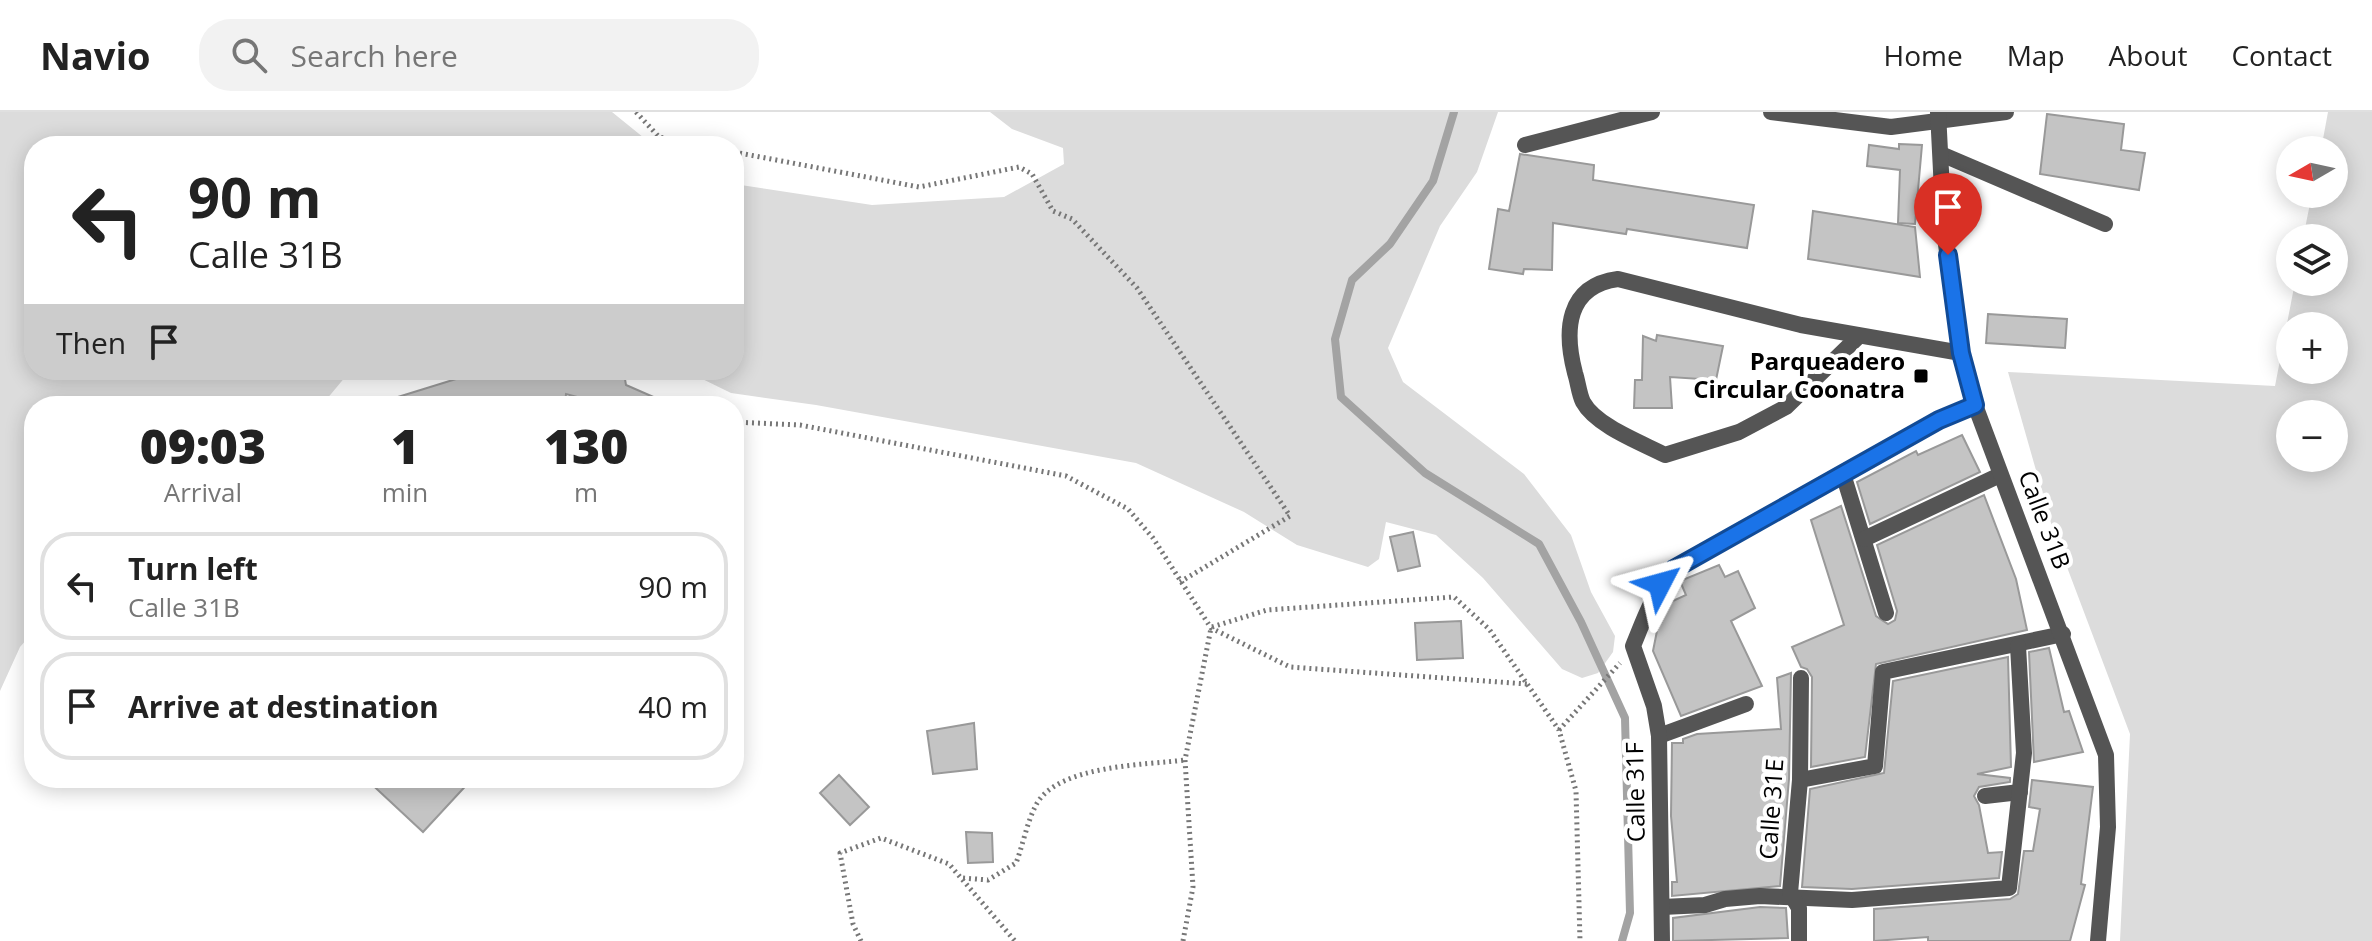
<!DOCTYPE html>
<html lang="en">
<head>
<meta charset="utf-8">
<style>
  :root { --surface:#fff; --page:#f2f2f2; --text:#222; --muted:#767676; --line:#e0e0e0 }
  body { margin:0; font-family:"Open Sans",sans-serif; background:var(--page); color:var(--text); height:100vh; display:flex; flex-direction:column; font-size:30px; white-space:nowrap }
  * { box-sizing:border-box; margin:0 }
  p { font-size:26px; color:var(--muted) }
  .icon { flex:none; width:44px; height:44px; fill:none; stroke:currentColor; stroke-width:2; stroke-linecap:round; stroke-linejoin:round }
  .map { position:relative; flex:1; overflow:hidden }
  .side { position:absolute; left:24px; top:284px; width:720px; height:392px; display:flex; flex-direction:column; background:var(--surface); border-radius:32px; box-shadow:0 4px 20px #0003 }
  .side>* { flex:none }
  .banner { position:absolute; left:24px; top:24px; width:720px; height:244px; border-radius:32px; box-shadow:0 4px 20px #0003; background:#fff; color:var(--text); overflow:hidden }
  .needle { width:52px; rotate:261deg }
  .controls { position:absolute; left:2276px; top:24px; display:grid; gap:16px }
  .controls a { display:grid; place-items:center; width:72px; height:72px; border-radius:50%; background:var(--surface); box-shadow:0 4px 20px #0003; font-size:40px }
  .pin { position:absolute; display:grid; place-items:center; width:68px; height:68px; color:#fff; margin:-82px -34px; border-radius:50% 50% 50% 0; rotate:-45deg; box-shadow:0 0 8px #0007 }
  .pin .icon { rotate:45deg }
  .me { position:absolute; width:88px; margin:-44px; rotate:51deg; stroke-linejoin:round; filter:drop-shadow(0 0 6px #0008) }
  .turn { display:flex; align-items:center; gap:28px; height:168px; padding:0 32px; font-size:36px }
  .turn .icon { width:104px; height:104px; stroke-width:2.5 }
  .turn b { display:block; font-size:56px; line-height:68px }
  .then { display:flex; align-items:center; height:76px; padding:0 32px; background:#0003; gap:16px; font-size:30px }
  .eta { display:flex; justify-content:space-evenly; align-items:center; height:136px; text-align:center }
  .eta b { font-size:48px; font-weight:800; line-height:56px }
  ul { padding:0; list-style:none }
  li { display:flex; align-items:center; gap:24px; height:108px; margin:0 16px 12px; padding:0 16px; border:4px solid var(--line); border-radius:32px }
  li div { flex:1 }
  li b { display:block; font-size:30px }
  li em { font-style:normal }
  header { display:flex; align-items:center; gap:48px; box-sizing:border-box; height:112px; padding:0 40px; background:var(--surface); border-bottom:2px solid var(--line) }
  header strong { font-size:38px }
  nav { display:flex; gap:44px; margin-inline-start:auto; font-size:28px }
  .search { width:560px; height:72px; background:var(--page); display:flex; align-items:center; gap:20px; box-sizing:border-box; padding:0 28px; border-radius:32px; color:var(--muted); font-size:30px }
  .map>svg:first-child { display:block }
</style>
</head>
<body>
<header>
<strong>Navio</strong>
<div class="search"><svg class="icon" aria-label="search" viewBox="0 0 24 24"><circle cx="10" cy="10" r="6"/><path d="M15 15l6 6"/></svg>Search here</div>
<nav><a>Home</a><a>Map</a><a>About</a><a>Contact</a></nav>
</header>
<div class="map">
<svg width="2372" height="829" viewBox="0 0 2372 829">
  <rect width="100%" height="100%" fill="#fff"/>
  <g fill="#dcdcdc" fill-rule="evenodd">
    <path d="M 0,0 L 612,0 L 654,34 L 34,34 L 34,258 L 351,258 L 321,294 L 34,294 L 34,519 L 20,535 L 0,579 Z"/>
    <path d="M 990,0 L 1498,0 L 1477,60 L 1440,114 L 1388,236 L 1403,270 L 1524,362 L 1571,423 L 1591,480 L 1615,524 L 1613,540 L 1598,561 L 1582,566 L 1562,557 L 1483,466 L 1436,423 L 1386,410 L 1379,447 L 1368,455 L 1297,433 L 1244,400 L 1136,351 L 816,293 L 731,281 L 684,258 L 734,258 L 734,72 L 872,93 L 1004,85 L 1064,52 L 1063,36 L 1012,17 Z"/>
    <path d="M 2328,0 L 2372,0 L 2372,829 L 2120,829 L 2130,622 L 2053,418 L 2008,260 L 2275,274 L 2295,170 L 2334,170 L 2334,126 L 2303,126 L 2312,82 L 2334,82 L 2334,38 L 2321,38 ZM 2290,214 L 2334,214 L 2334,258 L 2290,258 ZM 2290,302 L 2334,302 L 2334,346 L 2290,346 Z"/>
  </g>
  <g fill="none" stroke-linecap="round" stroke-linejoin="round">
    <path stroke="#a3a3a3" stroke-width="8" d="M 1454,0 L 1433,69 L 1390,132 L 1352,168 L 1335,227 L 1341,285 L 1425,361 L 1539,432 L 1581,510 L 1625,606 L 1630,801 L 1622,829"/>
  </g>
  <g fill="#c4c4c4" stroke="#999" stroke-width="2">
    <path d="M 2047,2 L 2124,12 L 2121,38 L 2145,41 L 2139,78 L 2040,62 Z"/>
    <path d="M 1899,32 L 1922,33 L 1915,112 L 1898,111 L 1900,58 L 1867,54 L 1869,33 L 1899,37 Z"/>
    <path d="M 1520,42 L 1594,53 L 1593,68 L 1754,93 L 1747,136 L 1627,117 L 1626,122 L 1553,111 L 1552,158 L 1524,157 L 1523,162 L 1489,157 L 1498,97 L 1509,99 Z"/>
    <path d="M 1813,99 L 1915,115 L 1920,165 L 1808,147 Z"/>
    <path d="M 1988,202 L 2067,207 L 2065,236 L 1986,231 Z"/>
    <path d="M 1657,223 L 1723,234 L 1716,268 L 1670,265 L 1672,296 L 1634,296 L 1635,268 L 1642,268 L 1643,224 L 1656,229 Z"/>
    <path d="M 485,258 L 570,258 L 625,267 L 626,273 L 674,294 L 611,294 L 566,282 L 565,294 L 473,294 L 470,286 L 449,294 L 386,294 L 385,289 Z"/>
    <path d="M 1962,323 L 1980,360 L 1870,412 L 1857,370 L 1916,339 L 1918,343 Z"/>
    <path d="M 1984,383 L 2016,467 L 2027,518 L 1876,552 L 1865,645 L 1811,655 L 1812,565 L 1807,557 L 1801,555 L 1792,535 L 1844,513 L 1811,408 L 1841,394 L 1876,504 L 1888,512 L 1895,508 L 1897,499 L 1877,433 Z"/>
    <path d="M 1413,420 L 1420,454 L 1398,459 L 1390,425 Z"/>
    <path d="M 1719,453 L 1725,465 L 1738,459 L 1755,496 L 1731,509 L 1762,574 L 1681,604 L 1653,539 L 1662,494 L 1686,483 L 1680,469 Z"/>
    <path d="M 1461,509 L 1463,546 L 1417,548 L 1415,511 Z"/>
    <path d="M 2049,536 L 2064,600 L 2069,599 L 2083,640 L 2034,650 L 2029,540 Z"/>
    <path d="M 2008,545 L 2011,655 L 1977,662 L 2010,666 L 2010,670 L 1979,675 L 1974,684 L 1979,693 L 1988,741 L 2002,740 L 1999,766 L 1852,777 L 1802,775 L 1810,677 L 1884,661 L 1893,569 Z"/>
    <path d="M 1791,561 L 1789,667 L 1780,774 L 1672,784 L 1672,770 L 1677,770 L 1671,704 L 1672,631 L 1683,631 L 1683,627 L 1697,622 L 1781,617 L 1777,566 Z"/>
    <path d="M 974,611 L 977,657 L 933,662 L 927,619 Z"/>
    <path d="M 839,663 L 869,695 L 850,713 L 820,681 Z"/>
    <path d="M 365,666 L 473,666 L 423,720 Z"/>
    <path d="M 2032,668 L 2093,675 L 2081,772 L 2085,773 L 2070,829 L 1928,829 L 1928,825 L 1874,829 L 1874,797 L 2010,787 L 2018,782 L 2024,739 L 2033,739 L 2040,697 L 2029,695 Z"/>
    <path d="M 966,720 L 992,721 L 993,750 L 968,751 Z"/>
    <path d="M 1760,795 L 1786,796 L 1788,826 L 1673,829 L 1673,806 Z"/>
  </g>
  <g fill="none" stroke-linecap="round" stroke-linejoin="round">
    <g stroke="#777" stroke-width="5" stroke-dasharray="2 4" stroke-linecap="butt">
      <path d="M 636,0 L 659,25 L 704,34"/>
      <path d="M 734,40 L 919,75 L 1019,55 L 1032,62 L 1053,99 L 1072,107 L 1137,176 L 1290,404 L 1180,470"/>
      <path d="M 734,310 L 800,313 L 1066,364 L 1128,397 L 1153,426 L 1211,516 L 1290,555 L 1527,572"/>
      <path d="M 1212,515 L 1267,498 L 1454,485 L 1489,517 L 1559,618 L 1576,679 L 1580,829"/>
      <path d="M 1559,618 L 1620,551"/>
      <path d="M 963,766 L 988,768 L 1016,751 C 1023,733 1027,710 1036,693 C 1057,653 1145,653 1185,648"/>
      <path d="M 861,829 L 853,812 L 840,741 L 881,726 L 949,752 L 1015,829"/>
      <path d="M 1183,829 L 1193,775 L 1185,648 L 1211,516"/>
    </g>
    <g stroke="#555" stroke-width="16">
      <path d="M 1771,0 L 1891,15 L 2006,0"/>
      <path d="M 1525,33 L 1652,0"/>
      <path d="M 1941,42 L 2105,112"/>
      <path d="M 1859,224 L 1786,295 L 1739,320 L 1665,343 C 1642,331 1596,314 1583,290 C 1579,282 1578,270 1575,261 C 1564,219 1566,174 1618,167 L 1801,213 L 1961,241"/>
    </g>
    <g stroke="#555" stroke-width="16">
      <path d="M 1843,362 L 1886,501"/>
      <path d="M 1864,427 L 2000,363"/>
      <path d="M 1659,624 L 1746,592"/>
      <path d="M 1800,668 L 1875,654 L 1883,560 L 2063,522"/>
      <path d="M 1985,684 L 2020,680"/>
      <path d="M 1662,795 L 1705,793 L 1725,787 L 1760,784 L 1852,788 L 2009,776 L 2024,641 L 2018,534"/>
      <path d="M 1662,829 L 1659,624 L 1654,594 L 1633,534 C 1647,501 1656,467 1689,449 L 1939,308 L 1975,293"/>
      <path d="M 1799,829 L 1799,796 L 1790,781 L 1800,668 L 1801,566"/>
    </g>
    <path stroke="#555" stroke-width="16" d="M 1938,0 L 1944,118 L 1961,241 L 1975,293 L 2106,643 L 2108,715 L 2098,829"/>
  </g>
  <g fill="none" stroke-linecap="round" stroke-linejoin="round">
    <defs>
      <path id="route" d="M 1660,472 L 1674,457 L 1939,308 L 1975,293 L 1961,241 L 1948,143"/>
    </defs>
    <use href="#route" stroke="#114b97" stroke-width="20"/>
    <use href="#route" stroke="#1a73e8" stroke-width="14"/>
  </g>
  <rect fill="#000" stroke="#fff" stroke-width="3" x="1913" y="256" width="16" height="16" rx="4"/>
  <g text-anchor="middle" stroke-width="8" stroke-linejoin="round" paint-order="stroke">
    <g font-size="24" font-weight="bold" fill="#000" stroke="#fff" text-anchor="end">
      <text x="1905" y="258">Parqueadero<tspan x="1905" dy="28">Circular Coonatra</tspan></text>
    </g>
    <g font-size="24" fill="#000" stroke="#fff">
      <text transform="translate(2044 408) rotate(69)" y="8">Calle 31B</text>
      <text transform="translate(1636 680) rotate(-91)" y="8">Calle 31F</text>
      <text transform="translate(1772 697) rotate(-86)" y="8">Calle 31E</text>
    </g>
  </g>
</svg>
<div class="controls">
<a><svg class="needle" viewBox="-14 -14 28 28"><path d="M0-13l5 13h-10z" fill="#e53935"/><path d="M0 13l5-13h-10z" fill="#767676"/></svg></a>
<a><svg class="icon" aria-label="layers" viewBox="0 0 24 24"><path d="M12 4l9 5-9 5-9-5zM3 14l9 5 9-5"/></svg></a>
<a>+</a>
<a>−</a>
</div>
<div class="pin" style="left:1948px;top:143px;background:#d93025"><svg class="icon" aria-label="arrive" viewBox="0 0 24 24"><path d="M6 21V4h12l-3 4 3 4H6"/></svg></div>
<svg class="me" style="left:1660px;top:472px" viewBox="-20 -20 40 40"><path d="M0-17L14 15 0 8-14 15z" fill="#1a73e8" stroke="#fff" stroke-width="4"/></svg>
<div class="banner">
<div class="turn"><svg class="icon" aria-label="left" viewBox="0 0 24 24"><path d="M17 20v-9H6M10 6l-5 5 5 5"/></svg><div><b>90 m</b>Calle 31B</div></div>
<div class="then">Then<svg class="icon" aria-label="arrive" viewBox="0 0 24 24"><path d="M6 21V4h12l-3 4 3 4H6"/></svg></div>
</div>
<section class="side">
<div class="eta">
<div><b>09:03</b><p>Arrival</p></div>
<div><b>1</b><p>min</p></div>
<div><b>130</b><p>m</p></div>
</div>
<ul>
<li><svg class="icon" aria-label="left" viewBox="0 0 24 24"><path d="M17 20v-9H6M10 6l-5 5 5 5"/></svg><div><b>Turn left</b><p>Calle 31B</p></div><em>90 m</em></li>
<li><svg class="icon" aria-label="arrive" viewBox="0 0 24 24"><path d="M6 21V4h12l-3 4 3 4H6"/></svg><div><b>Arrive at destination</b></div><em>40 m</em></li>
</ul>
</section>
</div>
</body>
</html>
